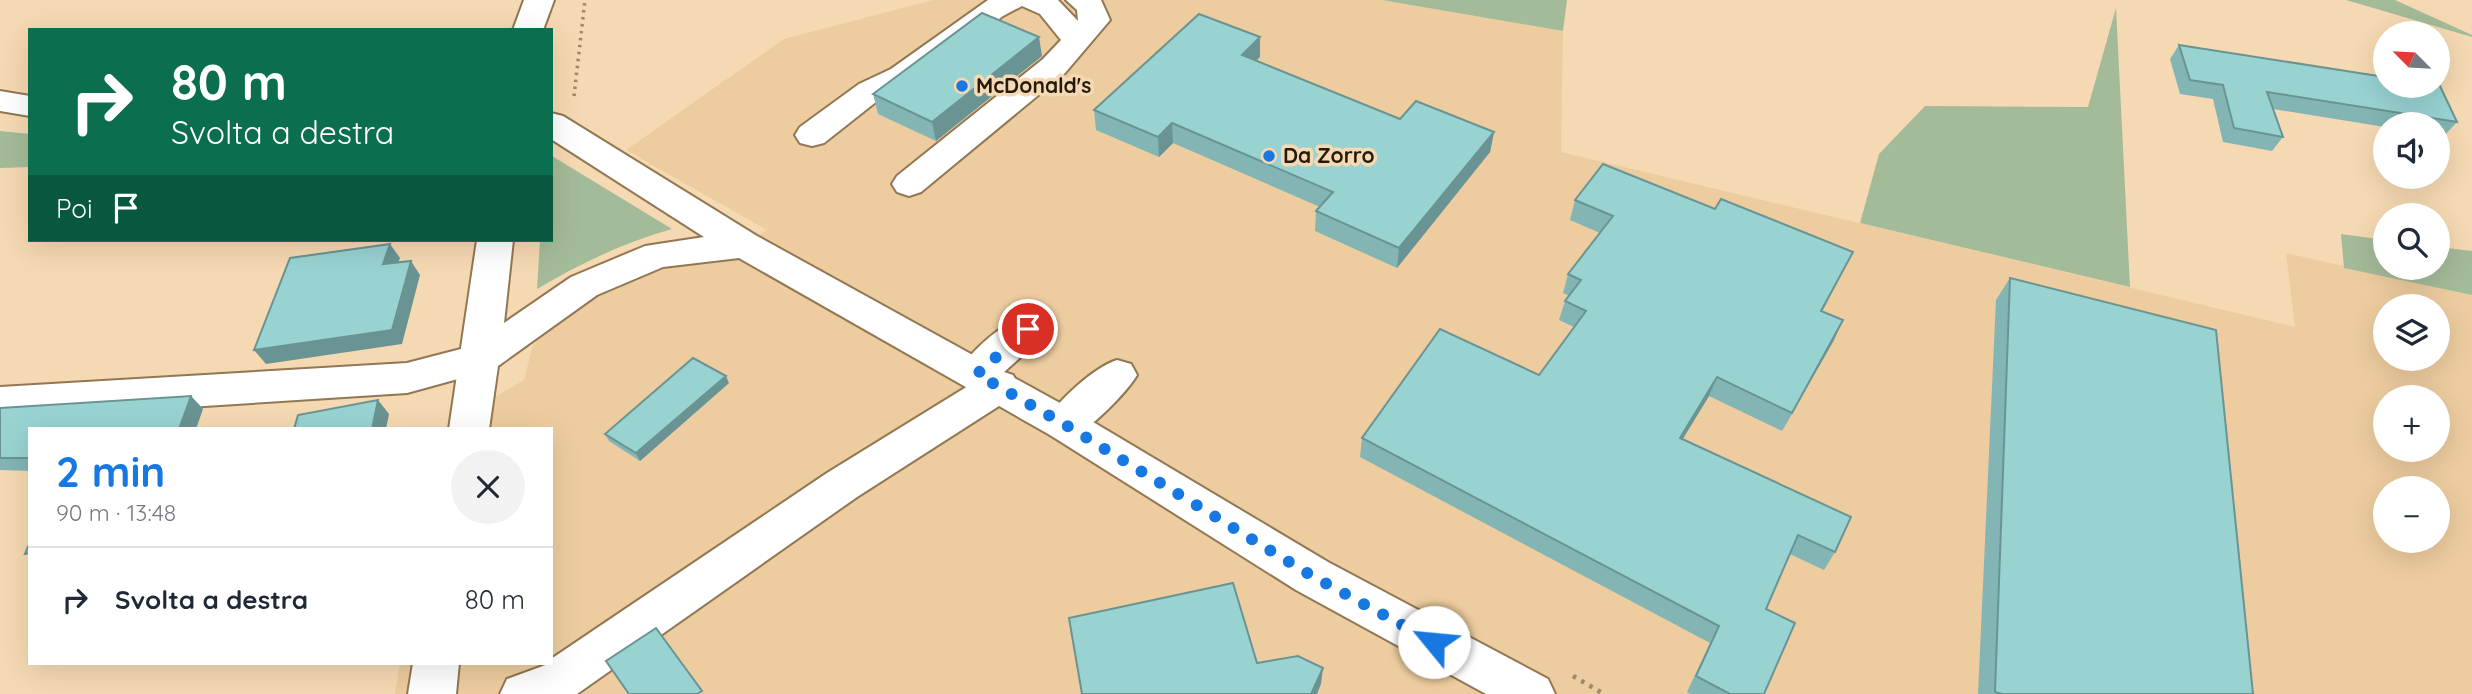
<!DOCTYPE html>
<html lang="it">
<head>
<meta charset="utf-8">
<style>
  :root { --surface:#fff; --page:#f2f2f3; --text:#1f2937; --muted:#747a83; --line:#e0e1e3; --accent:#1878e1 }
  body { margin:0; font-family:Quicksand,sans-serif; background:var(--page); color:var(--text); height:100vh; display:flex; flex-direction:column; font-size:26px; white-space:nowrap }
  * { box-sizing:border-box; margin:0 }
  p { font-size:23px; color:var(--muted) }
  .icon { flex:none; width:38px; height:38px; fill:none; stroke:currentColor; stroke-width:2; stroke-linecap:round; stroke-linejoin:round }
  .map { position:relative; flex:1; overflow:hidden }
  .panel { position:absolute; left:28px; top:427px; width:525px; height:238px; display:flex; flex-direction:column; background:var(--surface); border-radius:0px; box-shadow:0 7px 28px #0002 }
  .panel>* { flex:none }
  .guide { position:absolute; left:28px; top:28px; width:525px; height:214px; border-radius:0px; box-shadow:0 7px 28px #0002; background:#0b6e4f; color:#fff; overflow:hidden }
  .needle { width:46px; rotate:294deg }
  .buttons { position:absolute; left:2373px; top:21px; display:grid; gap:14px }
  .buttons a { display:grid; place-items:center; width:77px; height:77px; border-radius:50%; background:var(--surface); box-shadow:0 7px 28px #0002; font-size:35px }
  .pin { position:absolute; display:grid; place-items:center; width:60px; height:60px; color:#fff; margin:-30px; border:4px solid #fff; border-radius:50%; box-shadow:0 2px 7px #0007 }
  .me { position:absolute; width:77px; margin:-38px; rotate:298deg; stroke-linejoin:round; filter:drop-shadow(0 0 5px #0008) }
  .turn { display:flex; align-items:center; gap:24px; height:147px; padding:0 28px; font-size:32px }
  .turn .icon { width:91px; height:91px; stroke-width:2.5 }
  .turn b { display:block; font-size:49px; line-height:60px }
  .then { display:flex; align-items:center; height:66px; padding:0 28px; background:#0003; gap:14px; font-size:26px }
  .round { display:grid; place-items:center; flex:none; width:74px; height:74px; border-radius:37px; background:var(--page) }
  .overview { display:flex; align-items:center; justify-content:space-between; height:119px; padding:0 28px }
  h1 { font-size:42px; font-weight:700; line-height:52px; color:var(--accent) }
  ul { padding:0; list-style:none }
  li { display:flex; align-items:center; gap:21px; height:105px; padding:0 28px; border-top:2px solid var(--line) }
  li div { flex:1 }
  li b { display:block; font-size:26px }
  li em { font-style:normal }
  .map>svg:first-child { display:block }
</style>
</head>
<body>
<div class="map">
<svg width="2472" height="694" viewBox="0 0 2472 694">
  <rect width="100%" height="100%" fill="#f5d9b2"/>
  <path fill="#edcc9f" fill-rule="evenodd" d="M 933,0 L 1382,0 L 1563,31 L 1561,152 L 2295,327 L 2286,253 L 2472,295 L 2472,694 L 395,694 L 400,663 L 551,663 L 551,429 L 442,429 L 524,380 L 533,345 L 568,308 L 664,262 L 719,260 L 767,230 L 626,150 L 784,39 ZM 2385,306 L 2438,306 L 2438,359 L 2385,359 ZM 2385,397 L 2438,397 L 2438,450 L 2385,450 ZM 2385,488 L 2438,488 L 2438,541 L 2385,541 Z"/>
  <g fill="#a4bb99">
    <path d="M 1382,0 L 1567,0 L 1563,31 Z"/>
    <path d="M 2346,0 L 2395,0 L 2472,35 L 2472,37 Z"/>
    <path d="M 2116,8 L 2130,287 L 1860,223 L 1879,154 L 1925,106 L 2088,107 Z"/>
    <path d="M 0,131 L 30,134 L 30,167 L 0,168 Z"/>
    <path d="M 551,156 L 552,156 L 672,229 C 623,243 581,263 537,289 L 540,240 L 551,240 Z"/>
    <path d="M 2341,234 L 2385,240 L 2385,268 L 2438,268 L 2438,247 L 2472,251 L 2472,295 L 2344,268 Z"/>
  </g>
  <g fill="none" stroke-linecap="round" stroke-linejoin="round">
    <defs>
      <g id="minor">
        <path d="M 988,0 L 1058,0 L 1078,21 L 1077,10 L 1066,0 L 1101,0 L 1110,20 L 1065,73 L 921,192 L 909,196 L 897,192 L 892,184 L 897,176 L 1043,59 L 1061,40 L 1040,14 L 1022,6 L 1003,16 L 913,83 L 881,98 L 824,143 L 812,146 L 800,143 L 795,135 L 800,127 L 859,84 L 891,69 Z"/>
        <path d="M 1028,315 L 1041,319 L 1047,329 L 1041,339 L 1004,372 L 1013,375 L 1019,386 L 1013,397 L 857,497 L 577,694 L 500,694 L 507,679 L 551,663 L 551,659 L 827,473 L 968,386 L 963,385 L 957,374 C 970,351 1003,322 1028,315 Z"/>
        <path d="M 480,344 L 494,349 L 499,359 L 494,369 L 407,393 L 0,419 L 0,387 L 407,363 Z"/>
        <path d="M 1117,360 L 1131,364 L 1137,375 C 1128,391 1084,437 1066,439 C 1061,440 1055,437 1050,435 L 1044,424 C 1055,403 1094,367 1117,360 Z"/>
      </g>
      <g id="major">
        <path d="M 524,0 L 554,0 L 543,30 L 513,30 Z"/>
        <path d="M 0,91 L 30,96 L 30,116 L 0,111 Z"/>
        <path d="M 551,113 L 563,116 L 757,236 L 1078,413 L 1328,562 L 1548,679 L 1555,694 L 1486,694 L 1296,590 L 1050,435 L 739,258 L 663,267 L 597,295 L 498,366 L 489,429 L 449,429 L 477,240 L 513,240 L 504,323 L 571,277 L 645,246 L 704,237 L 551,139 Z"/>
        <path d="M 413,663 L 459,663 L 456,694 L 408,694 Z"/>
      </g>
    </defs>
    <use href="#minor" stroke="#917753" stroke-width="4"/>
    <use href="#major" stroke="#917753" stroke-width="4"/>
    <path stroke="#9e896c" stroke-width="3.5" stroke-dasharray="2.5 4.5" stroke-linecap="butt" d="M 574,96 L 585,0"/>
    <path stroke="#9e896c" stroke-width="4.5" stroke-dasharray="3.5 6" stroke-linecap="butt" d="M 1573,676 L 1604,694"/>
    <use href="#minor" fill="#fff" fill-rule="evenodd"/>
    <use href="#major" fill="#fff" fill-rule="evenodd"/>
  </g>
  <g fill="#83b5b5">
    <path d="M 2179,45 L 2457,122 L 2444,136 L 2438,135 L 2438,124 L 2385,124 L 2385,127 L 2273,109 L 2283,137 L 2272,151 L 2223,142 L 2213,99 L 2180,94 L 2170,59 Z"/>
    <path d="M 1042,56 L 936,141 L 878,114 L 873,94 Z"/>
    <path d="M 1260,57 L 1256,61 L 1400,119 L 1494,132 L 1490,152 L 1397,268 L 1315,231 L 1316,211 L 1320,207 L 1173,143 L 1159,157 L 1096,130 L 1094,110 Z"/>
    <path d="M 1575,200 L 1843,271 L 1822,312 L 1834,340 L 1782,431 L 1709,396 L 1683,439 L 1835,552 L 1824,570 L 1790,554 L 1766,609 L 1764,694 L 1690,694 L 1687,692 L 1710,643 L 1360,457 L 1362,438 L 1539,375 L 1574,327 L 1559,320 L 1565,301 L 1569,296 L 1563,293 L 1568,274 L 1600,233 L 1570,220 Z"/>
    <path d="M 2010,278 L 2253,694 L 1978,694 L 1996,300 Z"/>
    <path d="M 729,383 L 640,461 L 609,441 L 605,434 Z"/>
    <path d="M 191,396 L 203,409 L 30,429 L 30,471 L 0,470 L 0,408 Z"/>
  </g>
  <g fill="#6a9493">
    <path d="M 1039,37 L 1042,56 L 936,141 L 932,122 Z"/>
    <path d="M 1260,37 L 1260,57 L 1242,75 L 1242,55 Z"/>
    <path d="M 1172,123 L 1173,143 L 1159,157 L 1158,137 Z"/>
    <path d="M 1494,132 L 1490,152 L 1397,268 L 1399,248 Z"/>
    <path d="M 390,244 L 400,258 L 392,278 L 383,264 Z"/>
    <path d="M 411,261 L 420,275 L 402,344 L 266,364 L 254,350 Z"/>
    <path d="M 1843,320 L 1834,340 L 1782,431 L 1792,413 Z"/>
    <path d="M 726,376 L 729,383 L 640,461 L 636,453 Z"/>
    <path d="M 1717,377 L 1709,396 L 1672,456 L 1680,438 Z"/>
    <path d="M 191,396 L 203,409 L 196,429 L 179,429 Z"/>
    <path d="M 378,400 L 389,414 L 386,429 L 372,429 Z"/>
    <path d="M 1323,668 L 1321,684 L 1317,694 L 1311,694 Z"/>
  </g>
  <g fill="#98d3d2" stroke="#6a9493" stroke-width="2">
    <path d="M 982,13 L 1039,37 L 932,122 L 873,94 Z"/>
    <path d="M 1199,14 L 1260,37 L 1242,55 L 1400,119 L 1416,101 L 1494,132 L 1399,248 L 1316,211 L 1333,192 L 1172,123 L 1158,137 L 1094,110 Z"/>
    <path d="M 2179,45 L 2385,77 L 2385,86 L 2440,86 L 2457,122 L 2267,92 L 2283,137 L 2234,128 L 2223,85 L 2190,80 Z"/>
    <path d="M 1603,164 L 1715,209 L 1721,199 L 1853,252 L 1821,311 L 1843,320 L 1792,413 L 1717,377 L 1680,438 L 1851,517 L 1835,552 L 1798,535 L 1766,609 L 1795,623 L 1764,694 L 1730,694 L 1696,676 L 1719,626 L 1362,438 L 1440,329 L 1539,375 L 1586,311 L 1565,301 L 1581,280 L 1568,274 L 1613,216 L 1575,200 Z"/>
    <path d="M 390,244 L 383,264 L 411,261 L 392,330 L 254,350 L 290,258 Z"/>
    <path d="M 2010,278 L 2216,330 L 2253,694 L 2002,694 L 1995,692 Z"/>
    <path d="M 693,358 L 726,376 L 636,453 L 605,434 Z"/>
    <path d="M 191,396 L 179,429 L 30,429 L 30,458 L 0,458 L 0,408 Z"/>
    <path d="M 378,400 L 372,429 L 294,429 L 298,415 Z"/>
    <path d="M 30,542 L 30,553 L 25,554 Z"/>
    <path d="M 1233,583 L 1257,663 L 1298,656 L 1323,668 L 1311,694 L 1082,694 L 1069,618 Z"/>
    <path d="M 656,628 L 702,691 L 697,694 L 629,694 L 606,661 Z"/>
  </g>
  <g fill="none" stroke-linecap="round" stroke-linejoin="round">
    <path stroke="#1878e1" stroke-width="12" stroke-dasharray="0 21.6" d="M 1028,329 L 977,374 L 1064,424 L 1312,576 L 1434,642"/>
  </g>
  <g fill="#1878e1" stroke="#f5d9b2" stroke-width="2.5">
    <circle cx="962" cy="86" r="7"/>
    <circle cx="1269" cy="156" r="7"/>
  </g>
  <g text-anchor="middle" stroke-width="7" stroke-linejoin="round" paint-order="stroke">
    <g font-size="21" font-weight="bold" fill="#251a0c" stroke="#f5d9b2" text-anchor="start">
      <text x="976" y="93">McDonald's</text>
      <text x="1283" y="163">Da Zorro</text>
    </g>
  </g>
</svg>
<div class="buttons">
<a><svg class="needle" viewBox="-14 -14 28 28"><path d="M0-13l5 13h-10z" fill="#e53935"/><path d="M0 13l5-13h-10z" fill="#747a83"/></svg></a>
<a><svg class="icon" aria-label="sound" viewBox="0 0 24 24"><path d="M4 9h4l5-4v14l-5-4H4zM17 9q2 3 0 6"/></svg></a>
<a><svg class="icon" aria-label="search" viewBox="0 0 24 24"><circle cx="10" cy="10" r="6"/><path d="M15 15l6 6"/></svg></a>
<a><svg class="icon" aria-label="layers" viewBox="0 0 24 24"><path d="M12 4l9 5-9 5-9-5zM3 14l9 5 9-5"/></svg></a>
<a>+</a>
<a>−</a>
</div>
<div class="pin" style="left:1028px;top:329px;background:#d93025"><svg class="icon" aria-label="arrive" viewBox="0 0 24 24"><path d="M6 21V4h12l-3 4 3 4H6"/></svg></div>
<svg class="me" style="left:1434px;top:642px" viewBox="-20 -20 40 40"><circle r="19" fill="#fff"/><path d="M0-13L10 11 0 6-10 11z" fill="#1878e1"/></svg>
<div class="guide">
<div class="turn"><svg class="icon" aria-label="right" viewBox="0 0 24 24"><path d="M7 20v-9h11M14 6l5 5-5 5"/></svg><div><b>80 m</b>Svolta a destra</div></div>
<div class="then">Poi<svg class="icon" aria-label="arrive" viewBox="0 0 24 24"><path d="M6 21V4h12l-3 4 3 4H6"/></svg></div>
</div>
<section class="panel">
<div class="overview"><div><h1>2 min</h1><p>90 m · 13:48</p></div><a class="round"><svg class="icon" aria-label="close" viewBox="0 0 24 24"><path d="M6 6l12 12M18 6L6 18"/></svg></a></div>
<ul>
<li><svg class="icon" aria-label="right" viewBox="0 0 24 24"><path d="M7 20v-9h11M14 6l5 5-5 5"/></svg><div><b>Svolta a destra</b></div><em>80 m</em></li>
</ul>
</section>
</div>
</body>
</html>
